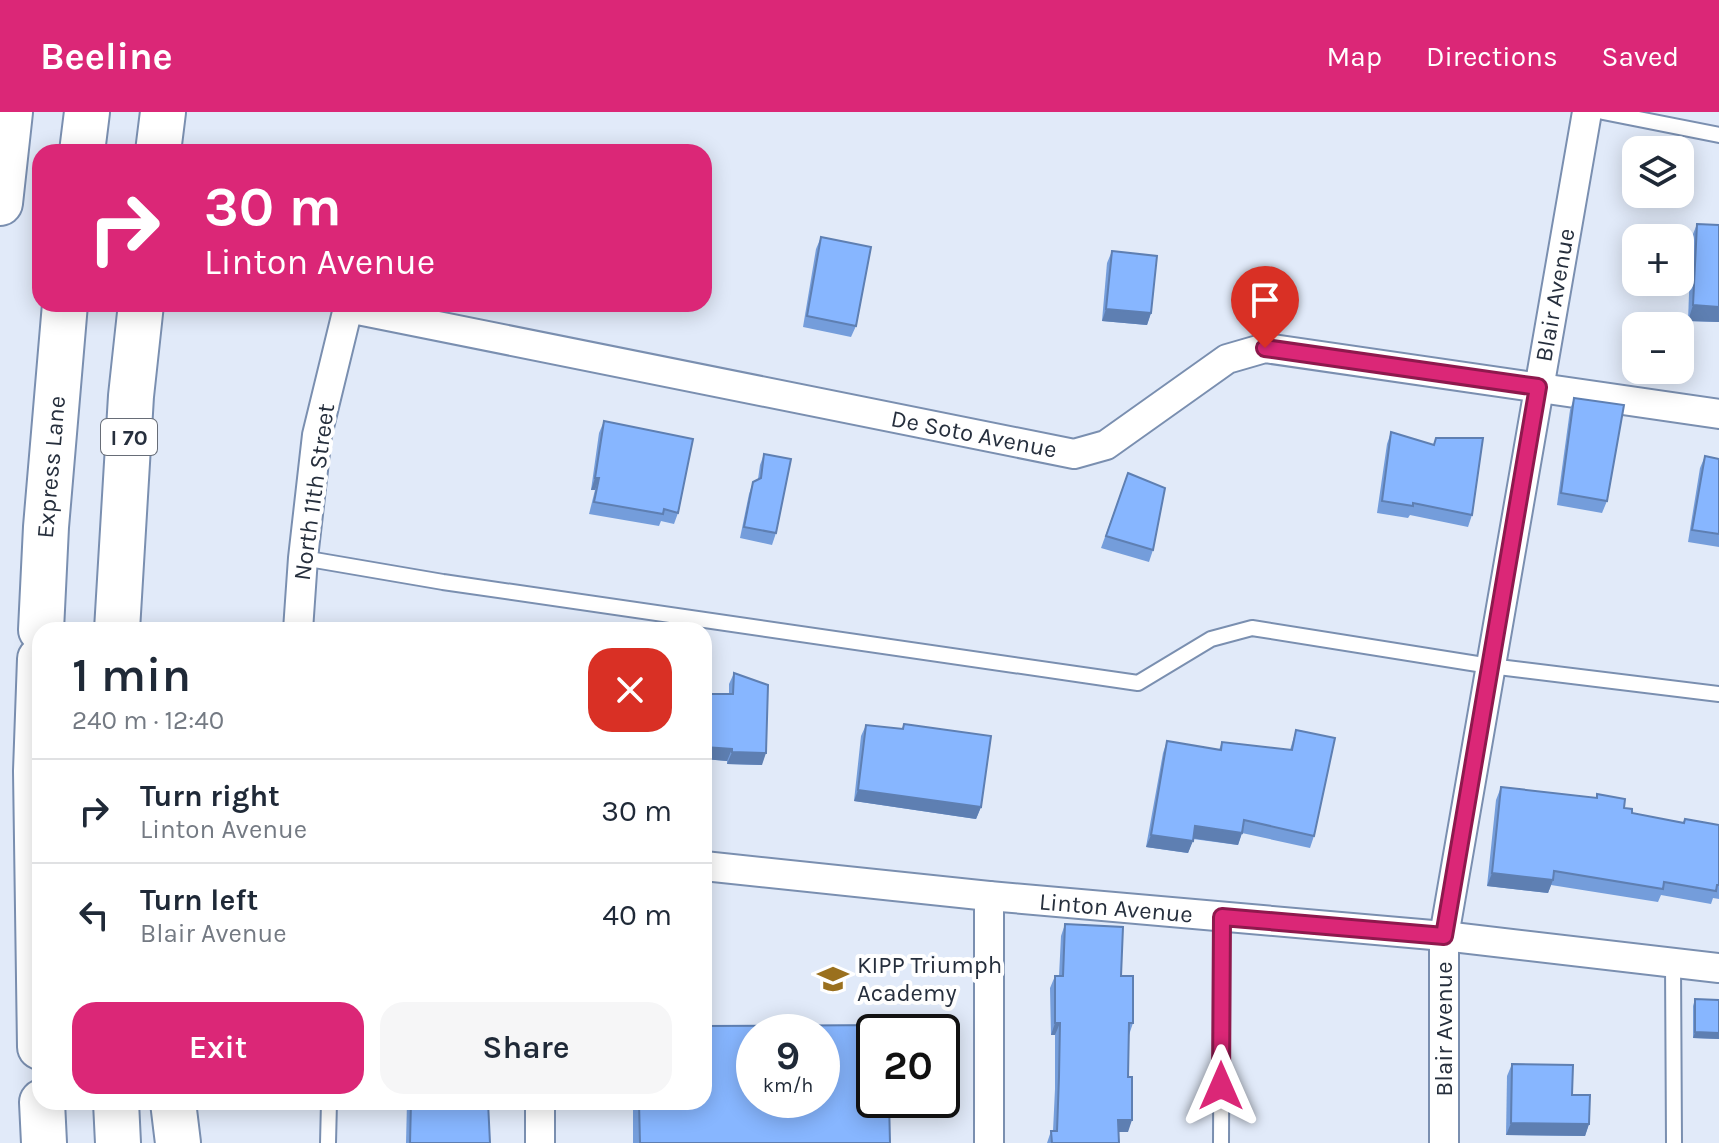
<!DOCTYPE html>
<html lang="en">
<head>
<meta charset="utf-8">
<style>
  :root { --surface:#fff; --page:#f6f6f7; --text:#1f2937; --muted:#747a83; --line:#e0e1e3; --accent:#db2777 }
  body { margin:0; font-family:Karla,sans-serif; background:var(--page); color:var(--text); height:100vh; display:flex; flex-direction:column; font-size:30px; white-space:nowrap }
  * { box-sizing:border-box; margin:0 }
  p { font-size:26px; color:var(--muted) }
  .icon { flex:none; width:44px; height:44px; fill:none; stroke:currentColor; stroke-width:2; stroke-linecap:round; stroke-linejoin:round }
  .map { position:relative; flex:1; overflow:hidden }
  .panel { position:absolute; left:32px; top:510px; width:680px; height:488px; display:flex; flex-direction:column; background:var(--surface); border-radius:24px; box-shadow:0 4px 20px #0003 }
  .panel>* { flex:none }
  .hud { position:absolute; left:32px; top:32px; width:680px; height:168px; border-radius:24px; box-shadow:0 4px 20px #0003; background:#db2777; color:#fff; overflow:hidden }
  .controls { position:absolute; left:1622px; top:24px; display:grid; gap:16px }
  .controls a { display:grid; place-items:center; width:72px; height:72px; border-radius:16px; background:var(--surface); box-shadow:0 4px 20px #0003; font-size:40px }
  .speed { position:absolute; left:736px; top:902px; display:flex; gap:16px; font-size:40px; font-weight:700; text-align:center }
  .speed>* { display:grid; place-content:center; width:104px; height:104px; border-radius:50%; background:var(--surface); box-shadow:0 4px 20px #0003; line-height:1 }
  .speed small { font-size:20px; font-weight:400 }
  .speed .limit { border:4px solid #111; border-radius:12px; background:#fff; color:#111 }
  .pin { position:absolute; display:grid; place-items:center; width:68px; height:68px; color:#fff; margin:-82px -34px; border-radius:50% 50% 50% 0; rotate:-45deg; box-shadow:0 0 8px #0007 }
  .pin .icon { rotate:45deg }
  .me { position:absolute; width:88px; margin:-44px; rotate:0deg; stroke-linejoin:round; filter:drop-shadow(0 0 6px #0008) }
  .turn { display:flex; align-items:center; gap:28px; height:168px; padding:0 40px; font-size:36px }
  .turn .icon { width:104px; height:104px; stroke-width:2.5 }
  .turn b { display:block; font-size:56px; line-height:68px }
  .round { display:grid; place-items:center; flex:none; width:84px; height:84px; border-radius:24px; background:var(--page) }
  .summary { display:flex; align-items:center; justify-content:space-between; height:136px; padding:0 40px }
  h1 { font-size:48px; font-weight:600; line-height:60px }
  .cta { display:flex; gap:16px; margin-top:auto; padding:16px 40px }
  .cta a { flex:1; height:92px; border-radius:24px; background:var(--accent); color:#fff; font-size:32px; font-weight:600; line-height:92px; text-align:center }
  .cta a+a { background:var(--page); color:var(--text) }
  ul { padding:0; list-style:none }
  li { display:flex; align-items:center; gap:24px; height:104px; padding:0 40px; border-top:2px solid var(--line) }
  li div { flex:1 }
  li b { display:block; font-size:30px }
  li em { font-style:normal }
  header { display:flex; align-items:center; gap:48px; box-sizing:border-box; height:112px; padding:0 40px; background:var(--accent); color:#fff }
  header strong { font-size:38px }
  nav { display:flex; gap:44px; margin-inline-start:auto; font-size:28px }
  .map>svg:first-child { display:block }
</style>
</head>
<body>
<header>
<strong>Beeline</strong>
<nav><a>Map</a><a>Directions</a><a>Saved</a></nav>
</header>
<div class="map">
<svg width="1719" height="1031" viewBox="0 0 1719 1031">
  <rect width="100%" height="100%" fill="#e1eaf9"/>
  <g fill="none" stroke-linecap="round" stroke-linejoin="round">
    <defs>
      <g id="service">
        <path d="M 1603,0 L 1719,23"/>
        <path d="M 303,446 L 443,470 L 1138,571 L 1211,527 L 1252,516 L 1490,554 L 1719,582"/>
        <path d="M 1673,851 L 1674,1031"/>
        <path d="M 328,1031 L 329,990"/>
        <path d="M 1221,1031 L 1222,805"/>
      </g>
      <g id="minor">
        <path d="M 298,518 L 303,446 L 317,323 L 348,196 L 1074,342 L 1106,333 L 1227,247 L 1265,236 L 1719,302"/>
        <path d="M 704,754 L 989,784 L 1444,824 L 1719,856"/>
        <path d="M 989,784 L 989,1031"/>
        <path d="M 540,990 L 540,1031"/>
        <path d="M 1444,1031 L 1444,824 L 1587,0"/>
      </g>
      <g id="motorway">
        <path d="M 82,40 L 87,0"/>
        <path d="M 158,40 L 163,0"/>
        <path d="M 0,91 L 10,0"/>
        <path d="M 41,518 L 46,415 L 65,192"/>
        <path d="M 117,518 L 131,284 L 141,192"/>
        <path d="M 40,547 L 36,659 L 40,935"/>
        <path d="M 42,990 L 44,1031"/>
        <path d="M 116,990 L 118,1031"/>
        <path d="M 173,990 L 178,1031"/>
      </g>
    </defs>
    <use href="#service" stroke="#7a8fb0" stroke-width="18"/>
    <use href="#minor" stroke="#7a8fb0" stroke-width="32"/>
    <use href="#motorway" stroke="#7a8fb0" stroke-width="48"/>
    <use href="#service" stroke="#fff" stroke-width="14"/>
    <use href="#minor" stroke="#fff" stroke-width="28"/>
    <use href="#motorway" stroke="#fff" stroke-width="44"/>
  </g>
  <g fill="#749ddb">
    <path d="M 1697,112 L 1719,113 L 1719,210 L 1688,209 L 1691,127 Z"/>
    <path d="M 821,125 L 856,214 L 851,225 L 803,215 L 816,137 Z"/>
    <path d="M 1112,139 L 1151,201 L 1147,213 L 1102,209 L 1107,151 Z"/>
    <path d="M 1574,286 L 1607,389 L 1602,401 L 1557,393 L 1570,298 Z"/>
    <path d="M 604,309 L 678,401 L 674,412 L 661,409 L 659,414 L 589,402 L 595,378 L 591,378 L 599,321 Z"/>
    <path d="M 1391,320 L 1433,333 L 1436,326 L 1472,403 L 1468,415 L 1410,403 L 1408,406 L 1377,401 L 1387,332 Z"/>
    <path d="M 764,342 L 776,421 L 772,433 L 740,426 L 749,382 L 753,370 L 758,367 L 760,353 Z"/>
    <path d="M 1705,344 L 1719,347 L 1719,435 L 1688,430 L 1700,356 Z"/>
    <path d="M 1128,361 L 1153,438 L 1149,450 L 1101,436 Z"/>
    <path d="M 734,561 L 762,653 L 727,652 L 727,649 L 704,647 L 704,582 L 729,582 L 729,572 Z"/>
    <path d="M 904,612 L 981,695 L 976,707 L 854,689 L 861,624 L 866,613 L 902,617 Z"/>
    <path d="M 1296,618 L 1314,724 L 1310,736 L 1242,721 L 1238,733 L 1193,727 L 1188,741 L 1146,735 L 1163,641 L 1167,629 L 1219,638 L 1222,630 L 1290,638 Z"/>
    <path d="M 1501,675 L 1596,686 L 1597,682 L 1632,701 L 1683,711 L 1685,707 L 1719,713 L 1719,787 L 1713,786 L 1711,792 L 1661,783 L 1658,790 L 1551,773 L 1548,781 L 1487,774 L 1496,688 Z"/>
    <path d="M 1065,812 L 1121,864 L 1133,911 L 1129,923 L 1128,1020 L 1118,1020 L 1119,1031 L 1047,1031 L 1051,1019 L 1053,1019 L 1055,977 L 1055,923 L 1051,923 L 1050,876 L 1055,864 L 1059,864 L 1061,824 Z"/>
    <path d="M 1695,887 L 1719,888 L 1719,927 L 1693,926 L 1693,894 Z"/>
    <path d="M 1512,952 L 1572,983 L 1589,1012 L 1585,1024 L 1506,1023 L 1507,964 Z"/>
    <path d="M 407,990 L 488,990 L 490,1031 L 406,1031 Z"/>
    <path d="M 633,990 L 704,990 L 890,1031 L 633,1031 Z"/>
  </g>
  <g fill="#5e7fb2">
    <path d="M 1693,193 L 1719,195 L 1719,210 L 1688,209 Z"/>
    <path d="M 1106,197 L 1151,201 L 1147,213 L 1102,209 Z"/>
    <path d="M 595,366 L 599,366 L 595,378 L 591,378 Z"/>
    <path d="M 704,635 L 732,637 L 727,649 L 704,647 Z"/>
    <path d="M 732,640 L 766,641 L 762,653 L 727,652 Z"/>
    <path d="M 858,678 L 981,695 L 976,707 L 854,689 Z"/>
    <path d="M 1195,714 L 1242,721 L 1238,733 L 1191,726 Z"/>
    <path d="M 1151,723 L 1193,729 L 1188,741 L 1146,735 Z"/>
    <path d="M 1492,761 L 1553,768 L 1548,781 L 1487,774 Z"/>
    <path d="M 1055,911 L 1060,911 L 1055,923 L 1051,923 Z"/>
    <path d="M 1695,920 L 1719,921 L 1719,927 L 1693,926 Z"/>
    <path d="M 1118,1008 L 1132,1008 L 1128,1020 L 1113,1020 Z"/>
    <path d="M 1511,1011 L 1589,1012 L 1585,1024 L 1506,1023 Z"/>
  </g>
  <g fill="#87b6ff" stroke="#5e7fb2" stroke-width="2" fill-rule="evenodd">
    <path d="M 1697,112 L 1719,113 L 1719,195 L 1693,193 Z"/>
    <path d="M 821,125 L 871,135 L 856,214 L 807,204 Z"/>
    <path d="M 1112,139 L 1157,144 L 1151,201 L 1106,197 Z"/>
    <path d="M 1574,286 L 1624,293 L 1607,389 L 1561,381 Z"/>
    <path d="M 604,309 L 693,327 L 678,401 L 664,397 L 663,402 L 594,390 L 599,366 L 595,366 Z"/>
    <path d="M 1391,320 L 1434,333 L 1436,326 L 1483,326 L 1472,403 L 1413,391 L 1413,394 L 1382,389 Z"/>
    <path d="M 764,342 L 791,347 L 776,421 L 744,415 L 753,370 L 761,366 Z"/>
    <path d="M 1705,344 L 1719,347 L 1719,422 L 1692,418 Z"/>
    <path d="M 1128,361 L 1165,376 L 1153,438 L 1106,424 Z"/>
    <path d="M 734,561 L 768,573 L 766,641 L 732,640 L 732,637 L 704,635 L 704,582 L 733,582 Z"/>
    <path d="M 904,612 L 991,624 L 981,695 L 858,678 L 866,613 L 903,617 Z"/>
    <path d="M 1296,618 L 1335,626 L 1314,724 L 1244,708 L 1242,721 L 1195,714 L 1193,729 L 1151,723 L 1167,629 L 1221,638 L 1222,630 L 1292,638 Z"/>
    <path d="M 1501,675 L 1597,686 L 1597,682 L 1625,687 L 1624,696 L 1632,697 L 1632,701 L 1684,711 L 1685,707 L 1719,713 L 1719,773 L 1717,773 L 1716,779 L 1664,770 L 1663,777 L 1554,759 L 1553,768 L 1492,761 Z"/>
    <path d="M 1065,812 L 1123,815 L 1121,864 L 1133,864 L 1133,911 L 1129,911 L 1128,965 L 1132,965 L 1132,1008 L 1118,1008 L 1119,1031 L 1052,1031 L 1051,1019 L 1057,1019 L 1059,965 L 1060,911 L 1055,911 L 1055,864 L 1063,864 Z"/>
    <path d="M 1695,887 L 1719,888 L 1719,921 L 1695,920 Z"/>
    <path d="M 888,913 L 888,920 L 874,920 L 874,988 L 889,988 L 890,1031 L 640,1031 L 639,990 L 704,990 L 704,914 ZM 754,920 L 822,920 L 822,988 L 754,988 Z"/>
    <path d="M 1512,952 L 1573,953 L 1572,983 L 1590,983 L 1589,1012 L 1511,1011 Z"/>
    <path d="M 411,990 L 488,990 L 490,1031 L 410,1031 Z"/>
  </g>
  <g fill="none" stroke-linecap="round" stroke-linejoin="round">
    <defs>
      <path id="route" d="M 1221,974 L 1222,805 L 1444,824 L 1538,275 L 1265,236"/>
    </defs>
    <use href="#route" stroke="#8e194d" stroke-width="20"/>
    <use href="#route" stroke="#db2777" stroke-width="14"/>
  </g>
  <defs>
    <symbol id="school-bare" viewBox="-9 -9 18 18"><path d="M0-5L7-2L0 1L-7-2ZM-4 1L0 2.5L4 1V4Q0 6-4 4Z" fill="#9a701e" stroke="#fff" stroke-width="2.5" paint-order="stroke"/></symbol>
  </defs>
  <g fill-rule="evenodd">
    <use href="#school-bare" x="811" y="845" width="44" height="44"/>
  </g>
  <g text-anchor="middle" stroke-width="8" stroke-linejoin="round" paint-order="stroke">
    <rect fill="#fff" stroke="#676d77" stroke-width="2" x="101" y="307" width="56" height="36" rx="6"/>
    <g font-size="22" font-weight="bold" fill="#262f3d">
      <text x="129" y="333">I 70</text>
    </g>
    <g font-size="24" fill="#262f3d" stroke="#fff">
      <text transform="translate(1555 183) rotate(-80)" y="8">Blair Avenue</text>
      <text transform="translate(974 322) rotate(11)" y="8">De Soto Avenue</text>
      <text transform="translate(51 355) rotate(-85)" y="8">Express Lane</text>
      <text transform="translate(314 380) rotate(-82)" y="8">North 11th Street</text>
      <text transform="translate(1116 796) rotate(5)" y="8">Linton Avenue</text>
      <text transform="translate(1444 917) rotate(-90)" y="8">Blair Avenue</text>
    </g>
    <g font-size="24" fill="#262f3d" stroke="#fff" text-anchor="start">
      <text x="857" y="861">KIPP Triumph<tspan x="857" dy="28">Academy</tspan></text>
    </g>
  </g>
</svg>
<div class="controls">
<a><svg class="icon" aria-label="layers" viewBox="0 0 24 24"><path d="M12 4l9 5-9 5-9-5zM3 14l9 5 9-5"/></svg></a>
<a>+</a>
<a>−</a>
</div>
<div class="speed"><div>9<small>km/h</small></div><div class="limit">20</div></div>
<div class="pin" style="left:1265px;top:236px;background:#d93025"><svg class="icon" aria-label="arrive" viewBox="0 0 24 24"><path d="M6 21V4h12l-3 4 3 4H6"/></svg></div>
<svg class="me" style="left:1221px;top:974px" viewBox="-20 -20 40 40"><path d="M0-17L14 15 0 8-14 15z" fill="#db2777" stroke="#fff" stroke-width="4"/></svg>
<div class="hud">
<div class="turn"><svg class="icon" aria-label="right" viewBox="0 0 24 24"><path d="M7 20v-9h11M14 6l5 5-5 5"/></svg><div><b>30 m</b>Linton Avenue</div></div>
</div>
<section class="panel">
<div class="summary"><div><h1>1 min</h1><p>240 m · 12:40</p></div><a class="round" style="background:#d93025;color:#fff"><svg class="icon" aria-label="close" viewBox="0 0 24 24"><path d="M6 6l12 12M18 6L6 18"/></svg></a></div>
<ul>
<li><svg class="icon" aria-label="right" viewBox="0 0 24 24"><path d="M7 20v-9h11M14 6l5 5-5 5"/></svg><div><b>Turn right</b><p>Linton Avenue</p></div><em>30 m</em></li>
<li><svg class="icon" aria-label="left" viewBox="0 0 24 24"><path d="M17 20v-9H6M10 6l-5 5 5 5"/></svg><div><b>Turn left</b><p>Blair Avenue</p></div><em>40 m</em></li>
</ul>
<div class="cta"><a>Exit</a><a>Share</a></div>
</section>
</div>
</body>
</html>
